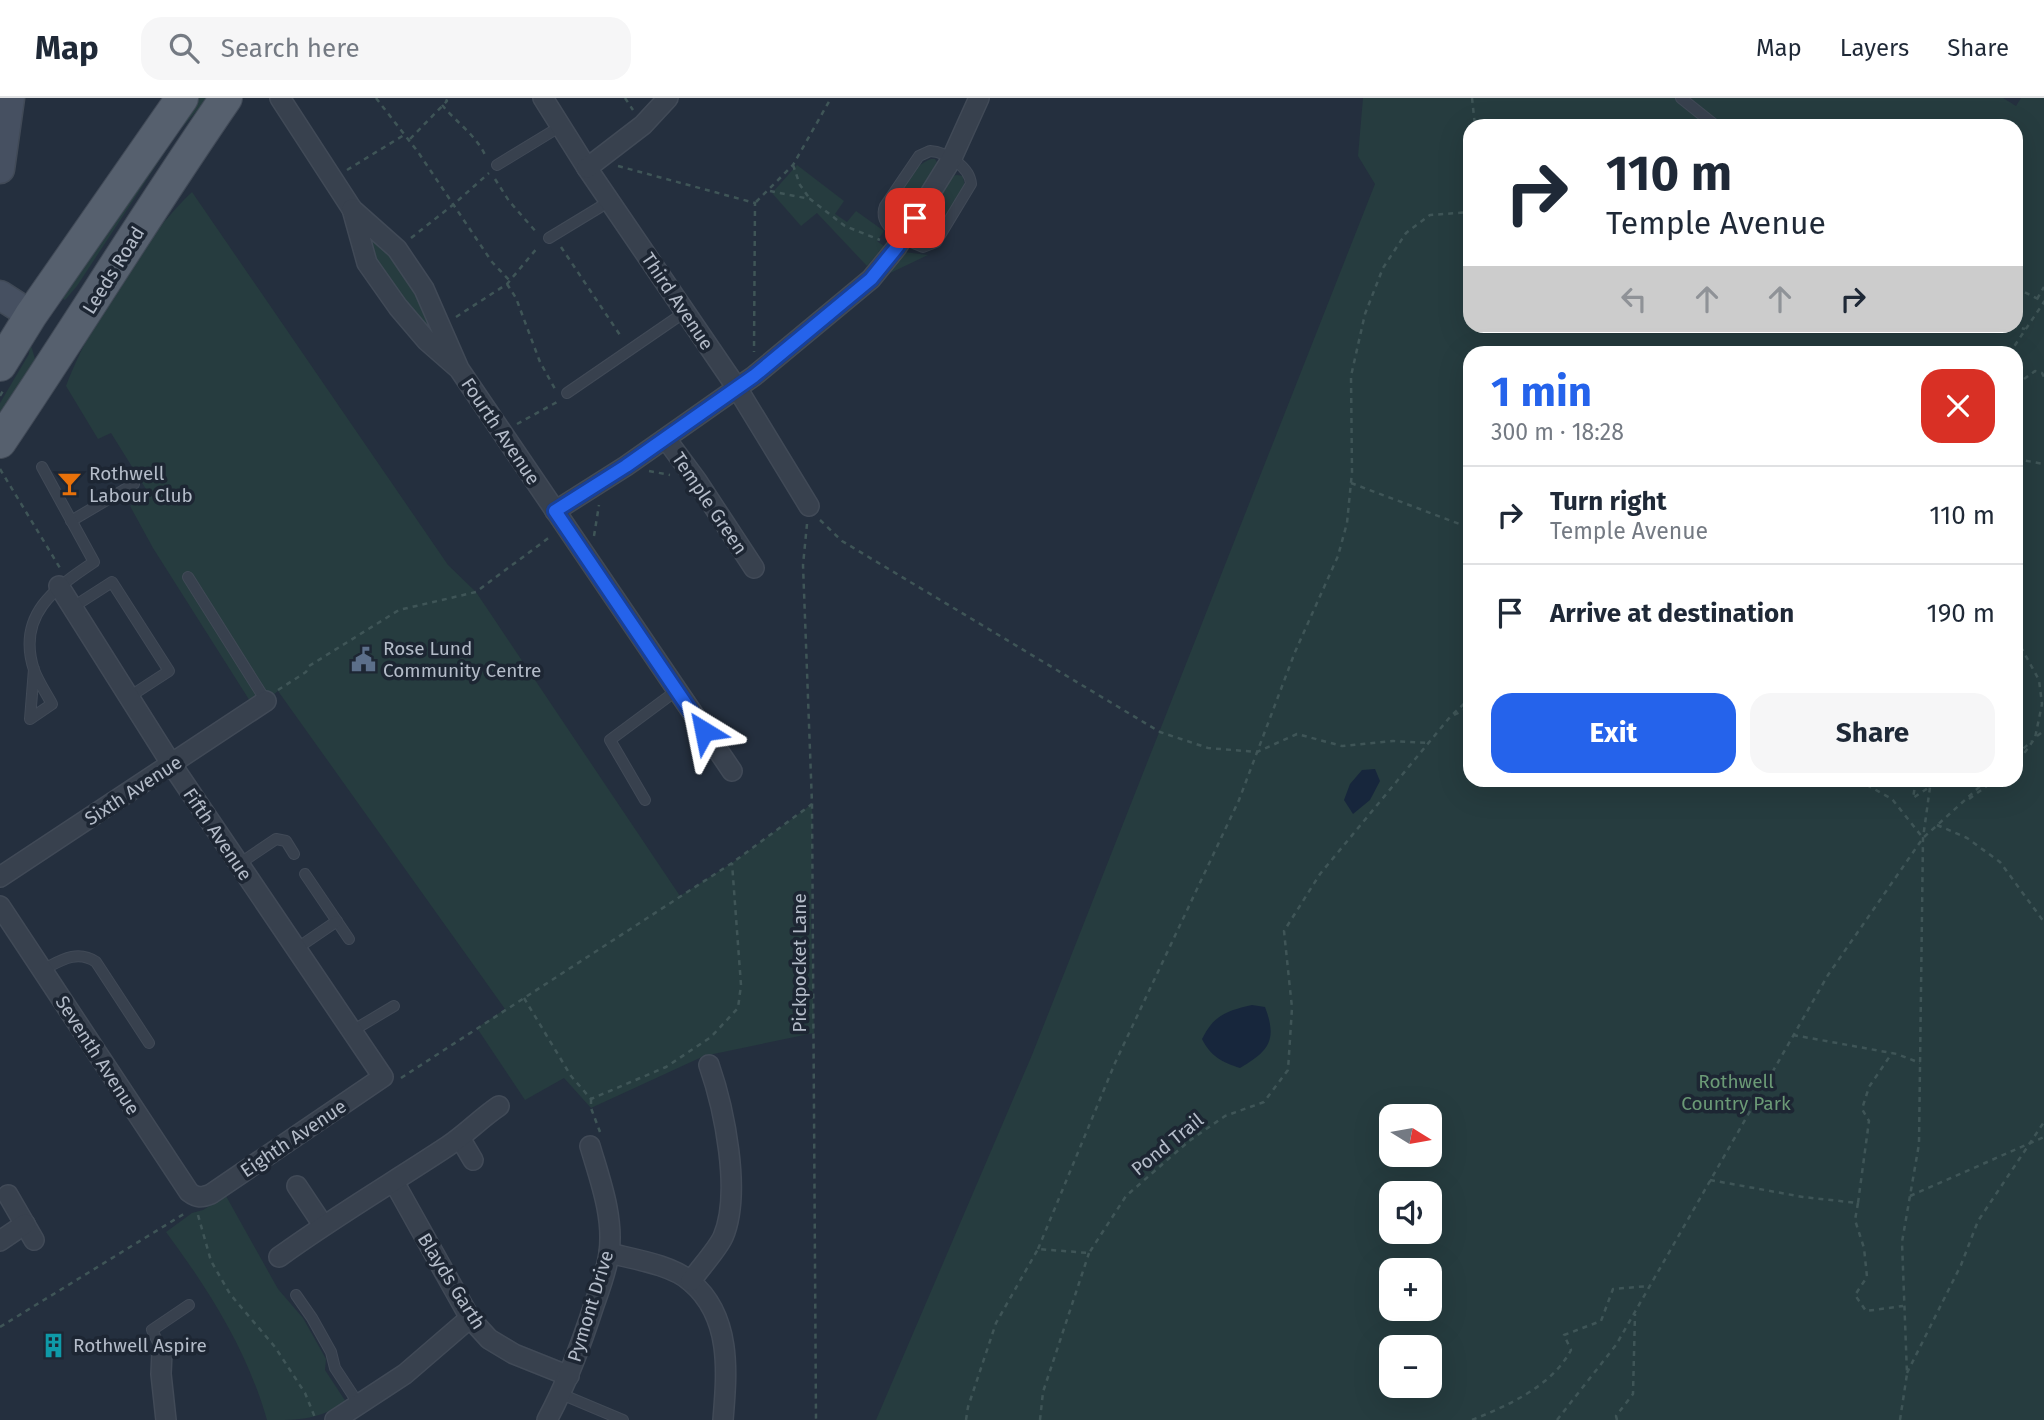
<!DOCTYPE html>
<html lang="en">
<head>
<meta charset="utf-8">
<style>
  :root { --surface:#fff; --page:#f6f6f7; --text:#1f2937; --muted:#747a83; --line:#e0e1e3; --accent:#2563eb }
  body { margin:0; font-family:"Fira Sans",sans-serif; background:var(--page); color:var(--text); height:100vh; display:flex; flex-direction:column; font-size:26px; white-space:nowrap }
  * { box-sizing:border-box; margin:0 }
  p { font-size:23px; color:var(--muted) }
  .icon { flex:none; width:38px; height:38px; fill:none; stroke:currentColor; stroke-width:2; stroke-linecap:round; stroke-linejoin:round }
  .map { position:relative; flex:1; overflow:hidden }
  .panel { position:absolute; left:1463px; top:248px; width:560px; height:441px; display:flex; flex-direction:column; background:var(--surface); border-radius:21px; box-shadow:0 7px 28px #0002 }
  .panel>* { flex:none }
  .hud { position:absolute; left:1463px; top:21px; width:560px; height:214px; border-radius:21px; box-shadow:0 7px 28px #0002; background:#fff; color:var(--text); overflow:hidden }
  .needle { width:46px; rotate:101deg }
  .controls { position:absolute; left:1379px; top:1006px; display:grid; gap:14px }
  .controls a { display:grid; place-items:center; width:63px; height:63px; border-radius:14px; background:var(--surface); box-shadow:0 7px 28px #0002; font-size:35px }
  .pin { position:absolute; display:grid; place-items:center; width:60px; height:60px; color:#fff; margin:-30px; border-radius:14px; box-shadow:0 4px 10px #0006 }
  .me { position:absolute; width:77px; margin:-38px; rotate:325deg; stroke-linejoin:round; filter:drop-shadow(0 0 5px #0008) }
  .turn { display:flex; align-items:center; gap:24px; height:147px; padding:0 28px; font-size:32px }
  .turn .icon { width:91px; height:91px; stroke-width:2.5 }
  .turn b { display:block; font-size:49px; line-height:60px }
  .lanes { display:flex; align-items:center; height:66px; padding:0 28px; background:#0003; justify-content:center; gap:35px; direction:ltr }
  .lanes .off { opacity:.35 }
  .round { display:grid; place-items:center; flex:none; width:74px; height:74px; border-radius:21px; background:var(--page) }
  .headline { display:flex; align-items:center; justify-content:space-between; height:119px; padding:0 28px }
  h1 { font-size:42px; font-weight:700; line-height:52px; color:var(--accent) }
  .primary-button { display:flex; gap:14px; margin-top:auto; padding:14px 28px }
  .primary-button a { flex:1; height:80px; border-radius:21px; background:var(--accent); color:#fff; font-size:28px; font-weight:700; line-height:80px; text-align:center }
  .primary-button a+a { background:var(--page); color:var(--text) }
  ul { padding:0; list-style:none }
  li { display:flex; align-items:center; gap:21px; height:98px; padding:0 28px; border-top:2px solid var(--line) }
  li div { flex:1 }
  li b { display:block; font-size:26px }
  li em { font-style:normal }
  header { display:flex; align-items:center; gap:42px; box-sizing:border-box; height:98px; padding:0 35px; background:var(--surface); border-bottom:2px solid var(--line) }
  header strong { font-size:33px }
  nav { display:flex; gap:38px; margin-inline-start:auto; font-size:24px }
  .search { width:490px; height:63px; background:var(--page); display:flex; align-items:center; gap:18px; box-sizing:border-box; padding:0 24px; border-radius:21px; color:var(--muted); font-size:26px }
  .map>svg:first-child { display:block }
</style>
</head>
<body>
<header>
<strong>Map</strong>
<div class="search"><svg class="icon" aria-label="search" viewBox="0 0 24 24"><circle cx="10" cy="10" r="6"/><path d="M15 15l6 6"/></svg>Search here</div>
<nav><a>Map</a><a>Layers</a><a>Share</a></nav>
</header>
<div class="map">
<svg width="2044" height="1322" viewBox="0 0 2044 1322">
  <rect width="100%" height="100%" fill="#242f3e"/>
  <g fill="#263c3f" fill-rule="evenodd">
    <path d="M 196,0 L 208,0 L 178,34 L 77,188 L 65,202 L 57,197 Z"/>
    <path d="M 1363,0 L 2003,0 L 2016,8 L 2021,0 L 2044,0 L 2044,1322 L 876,1322 L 1032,957 L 1375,86 L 1358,58 ZM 1470,28 L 2016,28 L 2016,228 L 1470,228 ZM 1470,256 L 2016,256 L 2016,682 L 1470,682 ZM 1391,1018 L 1430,1018 L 1430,1057 L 1391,1057 ZM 1391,1096 L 1430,1096 L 1430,1134 L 1391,1134 ZM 1391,1172 L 1430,1172 L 1430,1211 L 1391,1211 ZM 1391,1250 L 1430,1250 L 1430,1288 L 1391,1288 Z"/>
    <path d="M 931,61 L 935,61 L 938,66 L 901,126 L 895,125 L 890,118 C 893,97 912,68 931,61 Z"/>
    <path d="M 797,67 L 844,103 L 835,116 L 847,124 L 856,113 L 884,133 L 877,143 L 884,148 L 867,168 L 817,115 L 801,128 L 772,95 Z"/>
    <path d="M 957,77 L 963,78 L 965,90 L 940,131 L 926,140 L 921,139 L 919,135 L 920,129 L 952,78 Z"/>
    <path d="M 192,94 L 448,467 L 476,494 L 680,798 L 732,765 L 812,706 L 811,828 L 814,935 L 704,958 L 591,1010 L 564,980 L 525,1002 L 477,930 L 505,911 L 278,593 L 255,611 L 153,450 L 130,408 L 149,396 L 111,335 L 98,341 L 66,288 C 91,223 142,142 192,94 Z"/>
    <path d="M 365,135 L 393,157 L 407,176 L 435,233 L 432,237 L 372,161 Z"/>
    <path d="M 904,154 L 928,157 L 886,177 Z"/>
    <path d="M 30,244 L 35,261 L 33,275 L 0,324 L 0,305 L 29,256 Z"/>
    <path d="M 226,1098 L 278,1191 L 303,1220 L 326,1261 L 325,1272 L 346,1304 C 316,1322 302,1322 267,1322 C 247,1252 209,1192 166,1134 L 192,1115 L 203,1112 Z"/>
  </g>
  <g fill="#17263c">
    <path d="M 1375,671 L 1380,683 L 1370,702 L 1353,716 L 1344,702 L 1350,686 L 1362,672 Z"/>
    <path d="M 1252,907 L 1265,909 C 1278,943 1268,953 1240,970 C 1222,964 1211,959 1202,941 C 1214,917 1226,913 1252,907 Z"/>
  </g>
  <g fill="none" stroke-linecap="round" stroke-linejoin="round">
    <defs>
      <g id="lane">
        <path d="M 1681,0 L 1716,28"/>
        <path d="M 930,53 C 946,54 970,69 971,86 L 936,144 L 923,149 C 906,142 877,129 885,108 L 919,58 Z"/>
        <path d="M 497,67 L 561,28"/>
        <path d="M 549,140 L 610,103"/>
        <path d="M 567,295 L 685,214"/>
        <path d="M 71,423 L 134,386"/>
        <path d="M 188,479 L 266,603"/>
        <path d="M 73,509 L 112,484 L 169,573 L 129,599"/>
        <path d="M 34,571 L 30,621 L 52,606 C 46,595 38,583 34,572 C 16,517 55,490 94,464 L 42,369"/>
        <path d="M 645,702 L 610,642 L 676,593"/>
        <path d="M 239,766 L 276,741 L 286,743 L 294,756"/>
        <path d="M 305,776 L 349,841"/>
        <path d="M 296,851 L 337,823"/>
        <path d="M 42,872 C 60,863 77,851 96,864 L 149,945"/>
        <path d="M 352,933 L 394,908"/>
        <path d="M 296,1197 L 312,1220 L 331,1254 L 335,1270 L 360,1308"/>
        <path d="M 162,1253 L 152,1232 L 189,1207"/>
        <path d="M 561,1296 L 623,1322"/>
      </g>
      <g id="street">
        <path d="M 280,0 L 352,111"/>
        <path d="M 543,0 L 587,70 L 737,290 L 809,408"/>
        <path d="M 587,70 L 643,27 L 668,0"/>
        <path d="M 459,271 L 427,243 L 398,209 L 367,165 L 352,111 L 397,151 L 424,191 L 459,271 L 732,673"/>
        <path d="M 666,341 L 697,383 L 754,470"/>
        <path d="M 555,413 L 626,368 L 754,278 L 871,181 L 897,149 L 951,62 L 979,0"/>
        <path d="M 0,779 L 266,603"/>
        <path d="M 0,808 L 189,1094 C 197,1100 201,1100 211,1096 L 383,979 L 172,667 L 59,488"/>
        <path d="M 460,1040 L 473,1062"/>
        <path d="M 394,1084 L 470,1220 L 489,1241 L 514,1256 L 569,1278"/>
        <path d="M 297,1088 L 323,1127"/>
        <path d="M 8,1097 L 34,1142"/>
        <path d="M 0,1143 L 25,1126"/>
        <path d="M 609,1155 C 633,1161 673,1167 691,1184 C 732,1219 727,1274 723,1322"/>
        <path d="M 279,1159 C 334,1119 392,1085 448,1048 C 466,1036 481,1020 499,1008"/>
        <path d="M 691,1183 C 700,1170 717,1152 723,1139 C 742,1095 724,1010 709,967"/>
        <path d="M 162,1253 L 161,1276 L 166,1322"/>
        <path d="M 335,1322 L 405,1276 L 470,1220"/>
        <path d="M 547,1322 C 567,1285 581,1247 594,1207 C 600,1190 607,1172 609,1155 C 614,1119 600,1082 590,1048"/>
      </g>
      <g id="secondary">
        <path d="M 0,71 L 10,0"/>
        <path d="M 0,197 L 31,217"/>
      </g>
      <g id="primary">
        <path d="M 0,267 L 31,217 L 182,0"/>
        <path d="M 0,344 C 77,230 148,113 226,0"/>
      </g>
    </defs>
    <use href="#lane" stroke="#414a57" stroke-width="12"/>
    <use href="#street" stroke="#414a57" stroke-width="22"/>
    <use href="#secondary" stroke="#414a57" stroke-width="31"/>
    <use href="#primary" stroke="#414a57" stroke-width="34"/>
    <g stroke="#3f5557" stroke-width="2.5" stroke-dasharray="5 5" stroke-linecap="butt">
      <path d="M 376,0 L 418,54 L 492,164 L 510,183"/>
      <path d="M 625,0 L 633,12"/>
      <path d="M 1472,0 L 1475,28"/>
      <path d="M 442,7 C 456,24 477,38 486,59"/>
      <path d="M 410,41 L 447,3 L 445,0"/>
      <path d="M 793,67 L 800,87 L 810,101"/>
      <path d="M 618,68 L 755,105 L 754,254"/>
      <path d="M 347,72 L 404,37"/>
      <path d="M 495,81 L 509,103 L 538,136"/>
      <path d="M 770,93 L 810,101 L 845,128 L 880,142"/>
      <path d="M 756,104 L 793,67 L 831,0"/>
      <path d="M 411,140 L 454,106 L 489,75"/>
      <path d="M 561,149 L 622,240"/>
      <path d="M 507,186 L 516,200 L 540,264 L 555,291"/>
      <path d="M 2016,190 L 2044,204"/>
      <path d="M 2037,201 L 2044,189"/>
      <path d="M 456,219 L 507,186 L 538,149"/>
      <path d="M 2012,228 L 2025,231"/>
      <path d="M 2009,256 L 2044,204"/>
      <path d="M 2016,287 L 2035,273 L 2042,275 L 2044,279"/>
      <path d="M 0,298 L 4,291"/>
      <path d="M 517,326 L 557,304"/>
      <path d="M 2016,361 L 2044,366"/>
      <path d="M 0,371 L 60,470"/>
      <path d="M 649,373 L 670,377"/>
      <path d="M 1351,385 L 1470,430"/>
      <path d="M 820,422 L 842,443 L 1160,634 L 1208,650 L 1257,654 L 1297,636 L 1342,648 L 1393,643 L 1428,645"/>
      <path d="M 807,426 L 803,467 L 812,706 L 816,1322"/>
      <path d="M 594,438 L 599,407"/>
      <path d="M 2016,540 L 2039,582 L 2042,606 L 2035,640 L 2016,667"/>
      <path d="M 278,592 L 306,574 L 309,568 L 399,512 L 476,494 L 551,438"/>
      <path d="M 2016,594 L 2016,619"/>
      <path d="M 1454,617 L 1470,609"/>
      <path d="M 2037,638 L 2044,633"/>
      <path d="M 2016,657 L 2032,643"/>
      <path d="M 1858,682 L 1892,701 L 1923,740"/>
      <path d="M 1916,682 L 1913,700 L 1940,682"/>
      <path d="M 1969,701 L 1995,682"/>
      <path d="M 1937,727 L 1967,740 L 2000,764 L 2044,824"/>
      <path d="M 524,900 L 571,978 L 591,1001 L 666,969 L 711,939 L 738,910 L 741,887 L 732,765"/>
      <path d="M 1793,937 L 1897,956 L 1920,965"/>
      <path d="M 401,980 L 732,765 L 812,706"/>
      <path d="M 591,1001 L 591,1010 L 600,1034"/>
      <path d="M 1710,1082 L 1803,1099 L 1858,1105 L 1869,1023 L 1862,1011 L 1869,989 L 1892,955"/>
      <path d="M 1910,1098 L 2044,1039"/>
      <path d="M 1858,1105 L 1855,1122 L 1864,1150 L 1867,1179 L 1855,1197 L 1866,1213 L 1903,1208"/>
      <path d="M 198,1117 L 211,1163 L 230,1196 L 275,1249 L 305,1295 L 316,1322"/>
      <path d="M 1038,1151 L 1115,965 L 1239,702 L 1295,554 L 1338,458 L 1347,425 L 1352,374 L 1351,278 L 1365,216 L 1383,170 L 1406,135 L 1430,117 L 1470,114"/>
      <path d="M 0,1229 L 187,1114"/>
      <path d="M 1907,1275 L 1961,1167 L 1978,1123 L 2044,1024"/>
      <path d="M 966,1322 L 968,1309 L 996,1225 L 1038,1151 L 1089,1155 L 1126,1098 L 1189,1043 L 1225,1018 L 1264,1004 L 1288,972 L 1292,910 L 1284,833 L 1320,776 L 1450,619 L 1470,600"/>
      <path d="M 1040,1322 L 1043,1294 L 1089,1155"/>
      <path d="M 1472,1322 C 1509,1307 1552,1288 1571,1252 L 1564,1237 L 1601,1223 L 1613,1191 L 1649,1188"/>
      <path d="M 1557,1322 L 1616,1247 L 1828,877 L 1923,740 L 1987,682"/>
      <path d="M 1617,1322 L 1616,1318 L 1633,1296 L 1635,1216"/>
      <path d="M 1900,1322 L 1907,1276 L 1902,1144 L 1919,1046 L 1923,740 L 1931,682"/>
    </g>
    <use href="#lane" stroke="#38414e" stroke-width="10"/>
    <use href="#street" stroke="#38414e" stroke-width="19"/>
    <use href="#secondary" stroke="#465061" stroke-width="28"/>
    <use href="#primary" stroke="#56606e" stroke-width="32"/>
  </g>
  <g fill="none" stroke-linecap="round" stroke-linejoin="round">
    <defs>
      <path id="route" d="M 704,633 L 555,413 L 626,368 L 754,278 L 871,181 L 897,149 L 915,120"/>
    </defs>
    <use href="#route" stroke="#184099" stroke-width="18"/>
    <use href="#route" stroke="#2563eb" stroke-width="12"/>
  </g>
  <defs>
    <symbol id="bar-bare" viewBox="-9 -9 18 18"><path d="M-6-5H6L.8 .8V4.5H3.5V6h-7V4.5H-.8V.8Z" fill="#e8710a" stroke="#1d2633" stroke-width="2.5" paint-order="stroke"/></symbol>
    <symbol id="civic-bare" viewBox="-9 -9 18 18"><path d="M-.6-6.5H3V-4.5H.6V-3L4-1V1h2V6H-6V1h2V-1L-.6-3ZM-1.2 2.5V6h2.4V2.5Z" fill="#5c6f8a" stroke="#1d2633" stroke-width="2.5" paint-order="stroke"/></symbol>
    <symbol id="building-bare" viewBox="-9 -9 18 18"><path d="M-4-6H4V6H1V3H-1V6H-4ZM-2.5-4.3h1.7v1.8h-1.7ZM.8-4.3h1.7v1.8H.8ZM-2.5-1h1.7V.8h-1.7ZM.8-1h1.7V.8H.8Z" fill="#0f9aa8" stroke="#1d2633" stroke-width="2.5" paint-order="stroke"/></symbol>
  </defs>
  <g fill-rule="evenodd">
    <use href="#bar-bare" x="52" y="368" width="35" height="35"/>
    <use href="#civic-bare" x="346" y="544" width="35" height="35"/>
    <use href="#building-bare" x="36" y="1230" width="35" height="35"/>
  </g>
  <g text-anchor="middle" stroke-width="7" stroke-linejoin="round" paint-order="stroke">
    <g font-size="19" fill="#b4bcc9" stroke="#1d2633">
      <text transform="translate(113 172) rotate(-58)" y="7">Leeds Road</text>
      <text transform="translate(678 203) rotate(56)" y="7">Third Avenue</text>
      <text transform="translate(501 333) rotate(56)" y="7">Fourth Avenue</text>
      <text transform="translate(710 405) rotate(56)" y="7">Temple Green</text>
      <text transform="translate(133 692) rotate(-33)" y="7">Sixth Avenue</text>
      <text transform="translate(218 736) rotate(56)" y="7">Fifth Avenue</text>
      <text transform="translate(799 865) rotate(-90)" y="7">Pickpocket Lane</text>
      <text transform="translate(98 957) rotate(57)" y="7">Seventh Avenue</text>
      <text transform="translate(293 1040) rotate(-34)" y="7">Eighth Avenue</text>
      <text transform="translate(1167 1046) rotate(-39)" y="7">Pond Trail</text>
      <text transform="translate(452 1183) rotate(58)" y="7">Blayds Garth</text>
      <text transform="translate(590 1208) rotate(-73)" y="7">Pymont Drive</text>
    </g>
    <g font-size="19" fill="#b4bcc9" stroke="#1d2633" text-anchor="start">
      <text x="89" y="382">Rothwell<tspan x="89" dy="22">Labour Club</tspan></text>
      <text x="383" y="557">Rose Lund<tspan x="383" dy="22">Community Centre</tspan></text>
      <text x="73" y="1254">Rothwell Aspire</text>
    </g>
    <g font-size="19" fill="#6b9a76" stroke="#1d2633">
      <text x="1736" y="990">Rothwell<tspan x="1736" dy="22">Country Park</tspan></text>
    </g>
  </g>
</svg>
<div class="controls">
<a><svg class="needle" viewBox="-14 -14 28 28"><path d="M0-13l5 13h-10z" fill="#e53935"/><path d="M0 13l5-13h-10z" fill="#747a83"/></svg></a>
<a><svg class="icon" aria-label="sound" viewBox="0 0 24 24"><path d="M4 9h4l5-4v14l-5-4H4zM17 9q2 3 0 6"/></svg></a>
<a>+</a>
<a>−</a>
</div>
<div class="pin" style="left:915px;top:120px;background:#d93025"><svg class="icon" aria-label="arrive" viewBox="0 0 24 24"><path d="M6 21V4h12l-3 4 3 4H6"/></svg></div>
<svg class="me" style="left:704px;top:633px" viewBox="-20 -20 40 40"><path d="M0-17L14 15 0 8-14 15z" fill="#2563eb" stroke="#fff" stroke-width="4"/></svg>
<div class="hud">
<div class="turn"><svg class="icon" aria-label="right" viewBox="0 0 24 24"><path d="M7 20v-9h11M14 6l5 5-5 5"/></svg><div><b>110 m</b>Temple Avenue</div></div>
<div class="lanes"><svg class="icon off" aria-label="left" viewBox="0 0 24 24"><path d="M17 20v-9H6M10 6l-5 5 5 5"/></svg><svg class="icon off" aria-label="ahead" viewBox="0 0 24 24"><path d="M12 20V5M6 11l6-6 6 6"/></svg><svg class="icon off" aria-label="ahead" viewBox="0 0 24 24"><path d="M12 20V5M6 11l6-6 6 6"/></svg><svg class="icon" aria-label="right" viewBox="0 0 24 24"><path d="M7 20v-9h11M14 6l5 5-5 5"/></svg></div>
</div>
<section class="panel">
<div class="headline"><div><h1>1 min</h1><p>300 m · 18:28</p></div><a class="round" style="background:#d93025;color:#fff"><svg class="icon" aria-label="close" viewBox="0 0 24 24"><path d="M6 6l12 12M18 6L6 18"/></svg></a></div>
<ul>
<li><svg class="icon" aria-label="right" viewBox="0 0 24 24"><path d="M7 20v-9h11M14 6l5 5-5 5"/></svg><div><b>Turn right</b><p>Temple Avenue</p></div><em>110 m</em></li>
<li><svg class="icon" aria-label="arrive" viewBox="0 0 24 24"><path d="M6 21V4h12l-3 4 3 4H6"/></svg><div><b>Arrive at destination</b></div><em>190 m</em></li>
</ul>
<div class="primary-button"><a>Exit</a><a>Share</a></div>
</section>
</div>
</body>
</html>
